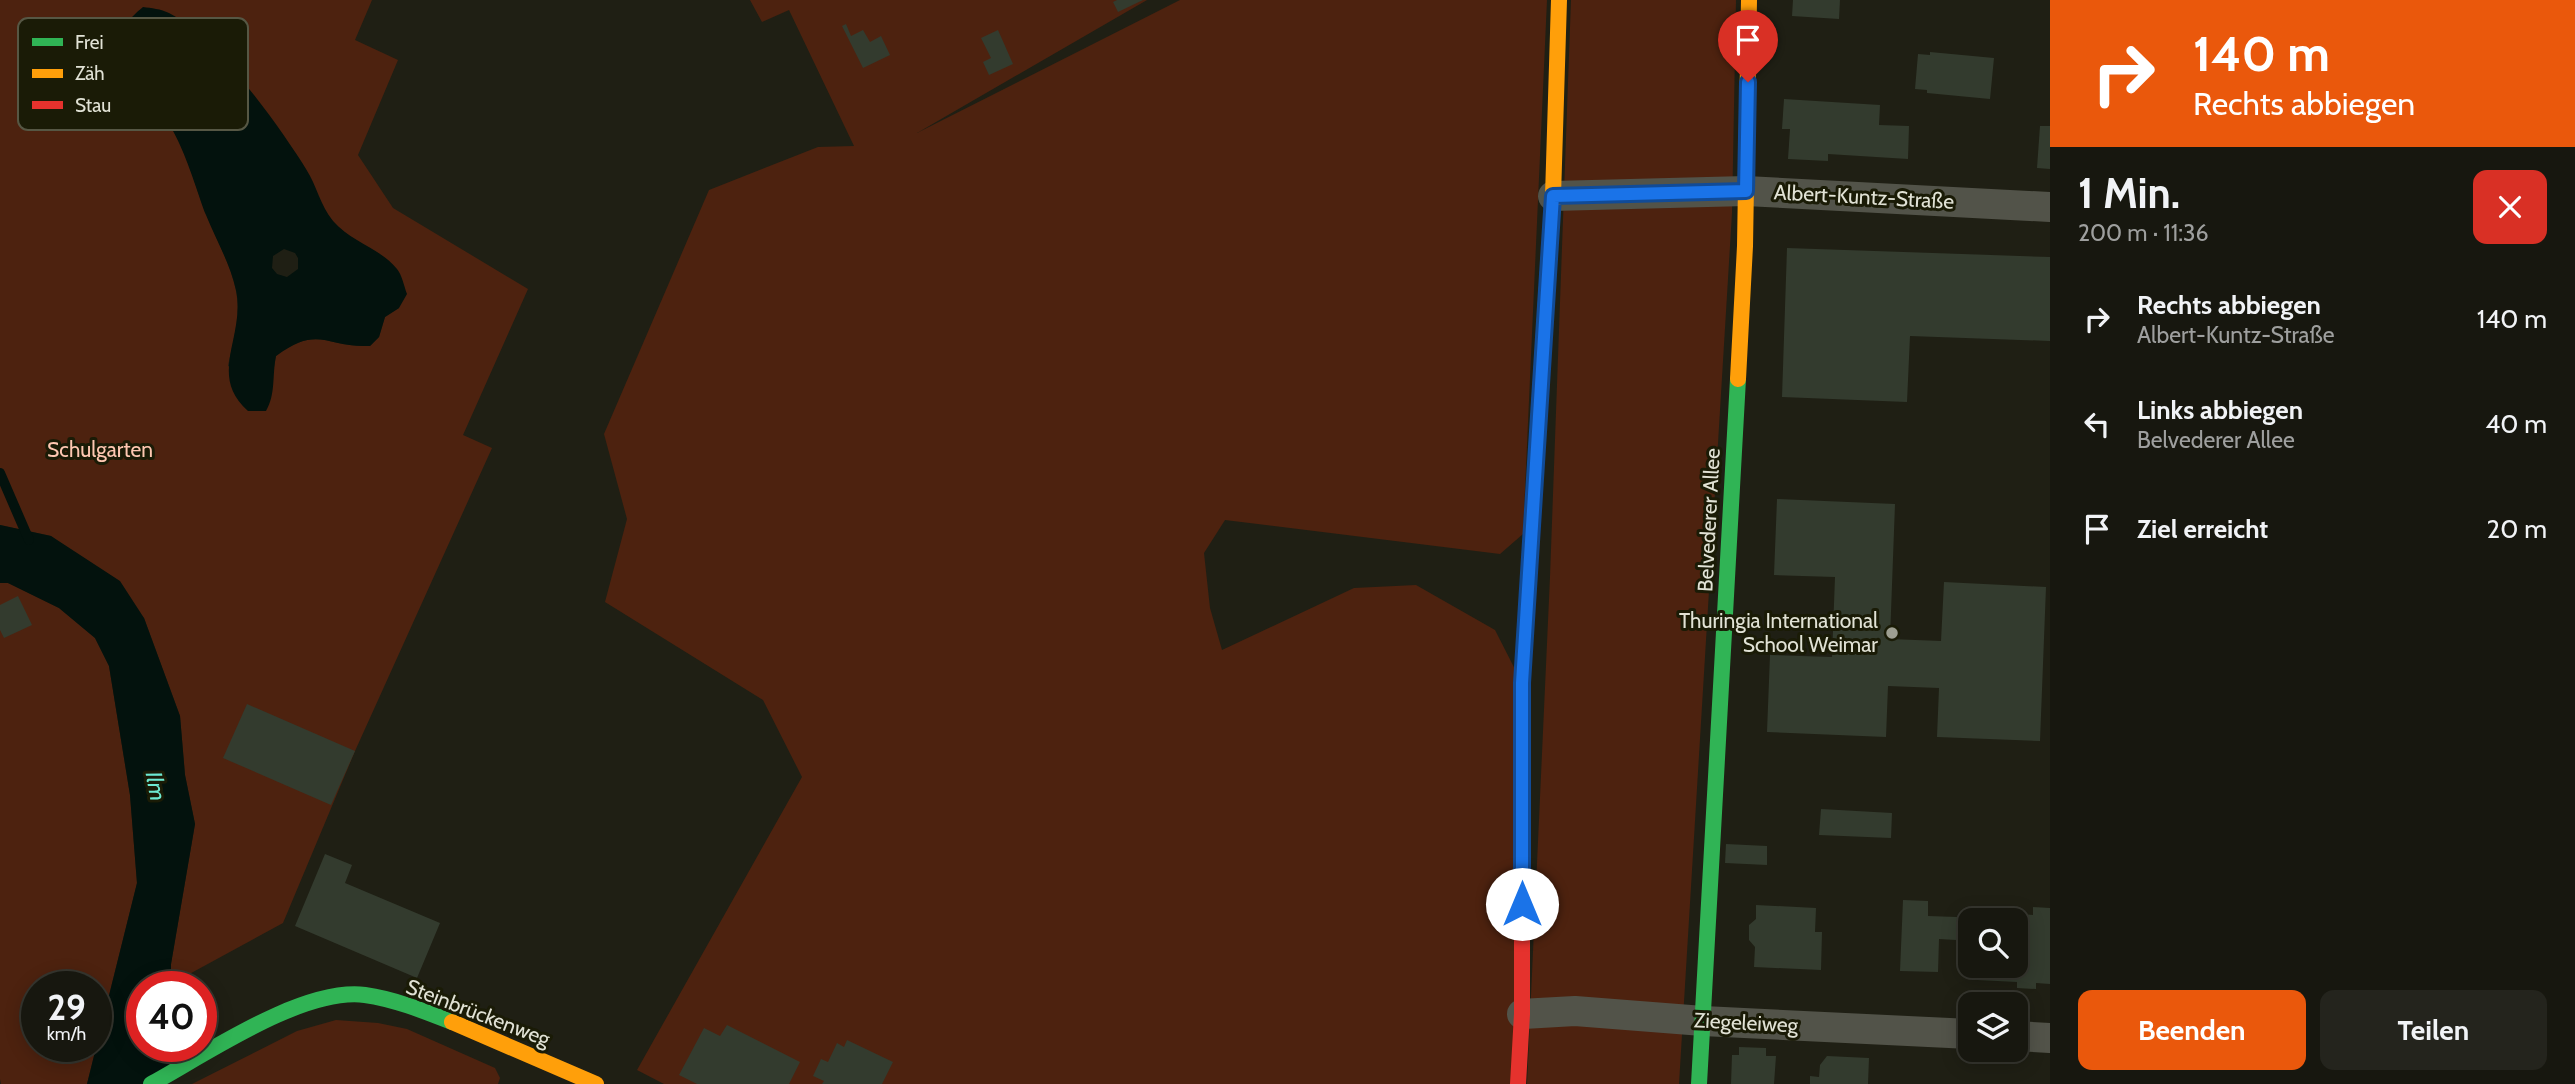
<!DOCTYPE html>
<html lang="de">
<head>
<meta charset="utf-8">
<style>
  :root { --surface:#17170f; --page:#24241d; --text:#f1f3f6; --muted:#9e9f9e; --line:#36362f; --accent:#ea580c }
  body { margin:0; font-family:Cabin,sans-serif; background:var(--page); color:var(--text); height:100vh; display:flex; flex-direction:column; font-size:26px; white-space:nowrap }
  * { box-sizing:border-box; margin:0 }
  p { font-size:23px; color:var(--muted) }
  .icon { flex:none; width:38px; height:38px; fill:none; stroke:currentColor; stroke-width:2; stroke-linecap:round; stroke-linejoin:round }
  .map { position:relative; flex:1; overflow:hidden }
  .drawer { display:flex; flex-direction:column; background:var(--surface); width:525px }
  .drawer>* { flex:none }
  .banner { background:#ea580c; color:#fff; overflow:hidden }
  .controls { position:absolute; left:1958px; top:908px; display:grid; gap:14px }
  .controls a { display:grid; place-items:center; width:70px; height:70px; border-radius:14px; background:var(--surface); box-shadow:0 4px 18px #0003,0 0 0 2px var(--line); font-size:35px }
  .speed { position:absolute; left:21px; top:971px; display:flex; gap:14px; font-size:35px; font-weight:700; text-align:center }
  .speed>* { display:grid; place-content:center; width:91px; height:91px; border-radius:50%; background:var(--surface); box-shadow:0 4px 18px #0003,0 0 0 2px var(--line); line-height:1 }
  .speed small { font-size:18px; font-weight:400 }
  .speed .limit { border:10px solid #d22; background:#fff; color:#111 }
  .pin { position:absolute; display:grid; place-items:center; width:60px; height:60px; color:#fff; margin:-72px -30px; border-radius:50% 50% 50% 0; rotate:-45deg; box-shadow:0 0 7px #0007 }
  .pin .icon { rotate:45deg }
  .me { position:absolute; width:77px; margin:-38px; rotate:0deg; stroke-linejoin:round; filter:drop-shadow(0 0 5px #0008) }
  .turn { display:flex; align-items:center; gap:24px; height:147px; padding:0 28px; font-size:32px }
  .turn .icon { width:91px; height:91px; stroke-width:2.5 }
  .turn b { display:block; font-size:49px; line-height:60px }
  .round { display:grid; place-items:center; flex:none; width:74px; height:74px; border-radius:14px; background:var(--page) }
  .headline { display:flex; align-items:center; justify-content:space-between; height:119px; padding:0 28px }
  h1 { font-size:42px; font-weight:800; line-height:52px }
  .cta { display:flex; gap:14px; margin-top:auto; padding:14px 28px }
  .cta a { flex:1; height:80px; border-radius:14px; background:var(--accent); color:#fff; font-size:28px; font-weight:800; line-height:80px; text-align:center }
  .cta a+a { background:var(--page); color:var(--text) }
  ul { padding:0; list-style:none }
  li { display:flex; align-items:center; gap:21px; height:105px; padding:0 28px }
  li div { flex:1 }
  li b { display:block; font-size:26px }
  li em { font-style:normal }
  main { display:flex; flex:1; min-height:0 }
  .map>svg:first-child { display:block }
</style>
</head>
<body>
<main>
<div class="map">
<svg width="2050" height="1084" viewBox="0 0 2050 1084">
  <rect width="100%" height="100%" fill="#1f1f14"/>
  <g fill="#4d220f" fill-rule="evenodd">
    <path d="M 0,0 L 372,0 L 355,40 L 398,60 L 358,155 L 393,208 L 528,289 L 463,435 L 492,448 L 355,751 L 283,923 L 171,984 L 171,964 L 195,824 L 185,775 L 180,716 L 144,618 L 51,536 L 0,525 ZM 213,48 C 243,84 272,120 299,158 C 310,174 314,191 323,207 C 335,230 358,242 380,254 L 399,308 L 385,317 L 379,337 L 370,346 C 326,348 319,324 276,356 L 273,373 L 273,387 L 228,366 C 233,341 241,317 236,291 C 231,265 217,241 207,216 C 190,175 183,125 144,99 Z"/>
    <path d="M 750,0 L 1147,0 L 917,133 L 1180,0 L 1547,0 L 1523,534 L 1500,554 L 1225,520 L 1204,553 L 1210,608 L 1222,650 L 1354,588 L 1416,585 L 1495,630 L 1522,683 L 1518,1084 L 664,1084 L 637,1070 L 802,777 L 763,700 L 605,602 L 627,519 L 604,434 L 709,190 L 818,147 L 854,146 L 789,10 L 762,22 Z"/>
    <path d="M 1571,0 L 1736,0 L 1732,213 L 1679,1084 L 1527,1084 L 1550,577 Z"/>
    <path d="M 0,583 L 8,583 L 59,608 L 95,638 L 109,666 L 130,795 L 137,883 L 87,1084 L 1,1084 L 0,1079 ZM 37,987 L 96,987 L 96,1046 L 37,1046 Z"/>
    <path d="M 336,1020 L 378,1023 L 407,1029 L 495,1068 L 500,1078 L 498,1084 L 192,1084 L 297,1031 Z"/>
  </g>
  <g fill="#03120d" fill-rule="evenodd">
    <path d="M 143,7 C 151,8 161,9 169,13 C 214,35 279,125 306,169 C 317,186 320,205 333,221 C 351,242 380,248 397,269 C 402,275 404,286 407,294 L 399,308 L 385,317 L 379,337 L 370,346 C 326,348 319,324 276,356 C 272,375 276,394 266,411 L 248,411 C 207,375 246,336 236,290 C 230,263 216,240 206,215 C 195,187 175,109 143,99 C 139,97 132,98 127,98 C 119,90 110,82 107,71 C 99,50 128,19 143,7 ZM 284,249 L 295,253 L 298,258 L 298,269 L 287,277 L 277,274 L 272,268 L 273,256 Z"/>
    <path d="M 0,525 L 51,536 L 120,581 L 144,618 L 180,716 L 185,775 L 195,824 L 171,964 L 171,987 L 142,987 L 142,1046 L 169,1047 L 168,1084 L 87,1084 L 137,883 L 130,795 L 109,666 L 95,638 L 59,608 L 8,583 L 0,583 Z"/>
  </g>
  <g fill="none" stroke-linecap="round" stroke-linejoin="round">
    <path stroke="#03120d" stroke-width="10" d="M 0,473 L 29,540"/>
  </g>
  <g fill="#333b2e">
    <path d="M 1117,0 L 1143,0 L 1118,12 L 1113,2 Z"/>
    <path d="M 1793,0 L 1840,0 L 1839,19 L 1792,16 Z"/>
    <path d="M 846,24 L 851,36 L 863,30 L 870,42 L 881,36 L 890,55 L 863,68 L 842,26 Z"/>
    <path d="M 998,30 L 1013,64 L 989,75 L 983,62 L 991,58 L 981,38 Z"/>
    <path d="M 1930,52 L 1994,58 L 1990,99 L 1927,93 L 1927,90 L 1915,89 L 1918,54 L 1930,55 Z"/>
    <path d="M 1784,99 L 1880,105 L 1879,125 L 1909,126 L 1908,159 L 1828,154 L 1828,161 L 1788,159 L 1790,129 L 1782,129 Z"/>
    <path d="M 2040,126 L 2050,126 L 2050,169 L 2037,168 Z"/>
    <path d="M 1787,248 L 2050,257 L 2050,341 L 1910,336 L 1907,402 L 1782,397 Z"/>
    <path d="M 1777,499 L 1895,504 L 1890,639 L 1941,641 L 1944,582 L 2046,587 L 2040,741 L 1937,737 L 1939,688 L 1888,686 L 1886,737 L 1767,732 L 1770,655 L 1832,657 L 1835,577 L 1774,575 Z"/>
    <path d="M 18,596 L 32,625 L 4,638 L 0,630 L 0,605 Z"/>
    <path d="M 247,704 L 355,751 L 331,805 L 223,758 Z"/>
    <path d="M 1821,809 L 1892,813 L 1891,838 L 1819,835 Z"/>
    <path d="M 1726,844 L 1767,846 L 1767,865 L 1725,863 Z"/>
    <path d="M 325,854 L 352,865 L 345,883 L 440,923 L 417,978 L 295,926 Z"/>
    <path d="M 1903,900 L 1928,901 L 1928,916 L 1957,917 L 1956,940 L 1939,939 L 1938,972 L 1900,971 Z"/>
    <path d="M 1756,905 L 1816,908 L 1815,932 L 1822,932 L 1821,970 L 1754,967 L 1755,947 L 1749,940 L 1749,925 L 1756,919 Z"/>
    <path d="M 2033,907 L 2050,908 L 2050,984 L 2036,983 L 2036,989 L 2017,988 L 2017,982 L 1977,980 L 1978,966 L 2016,966 L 2016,931 L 2020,931 L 2021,914 L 2033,915 Z"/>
    <path d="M 727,1025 L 800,1062 L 789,1084 L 697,1084 L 679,1075 L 704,1028 L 720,1036 Z"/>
    <path d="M 847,1040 L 893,1062 L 882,1084 L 822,1084 L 824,1081 L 813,1076 L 821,1059 L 828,1062 L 837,1043 L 844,1047 Z"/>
    <path d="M 1739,1047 L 1766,1048 L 1766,1056 L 1776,1056 L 1774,1084 L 1731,1084 L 1732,1055 L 1739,1055 Z"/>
    <path d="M 1827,1056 L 1869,1058 L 1868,1084 L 1810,1084 L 1810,1076 L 1819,1077 L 1820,1065 Z"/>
  </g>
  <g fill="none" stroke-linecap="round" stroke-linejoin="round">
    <g stroke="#525349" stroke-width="30">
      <path d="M 1553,196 L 1746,191 L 2050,207"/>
      <path d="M 1522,1014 L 1575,1011 L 1703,1021 L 1970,1034"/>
      <path d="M 2016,1036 L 2050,1038"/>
    </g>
    <g stroke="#30b455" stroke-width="16">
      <path d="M 1522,788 L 1522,683 L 1546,301"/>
      <path d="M 151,1084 C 206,1054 303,987 365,995 C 394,999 424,1011 452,1022"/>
      <path d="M 1699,1084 L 1738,379"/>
    </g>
    <g stroke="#ff9f0a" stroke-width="16">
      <path d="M 1546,301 L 1553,196 L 1559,0"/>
      <path d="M 1738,379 L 1745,246 L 1749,0"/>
      <path d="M 452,1022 L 596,1084"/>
    </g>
    <path stroke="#e5322d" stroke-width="16" d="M 1518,1084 L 1522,1014 L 1522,788"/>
  </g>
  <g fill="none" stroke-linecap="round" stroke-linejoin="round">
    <defs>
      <path id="route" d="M 1522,904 L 1522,683 L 1553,196 L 1746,191 L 1748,82"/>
    </defs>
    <use href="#route" stroke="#114b97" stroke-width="18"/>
    <use href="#route" stroke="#1a73e8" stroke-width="12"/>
  </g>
  <circle fill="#9d9e91" stroke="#1a1b06" stroke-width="2.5" cx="1892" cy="633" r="7"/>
  <g text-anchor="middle" stroke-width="6" stroke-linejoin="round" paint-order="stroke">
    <g font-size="21" fill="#e1e2d5" stroke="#1a1b06">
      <text transform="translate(1864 197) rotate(3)" y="7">Albert-Kuntz-Straße</text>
      <text transform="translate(1709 520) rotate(-87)" y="7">Belvederer Allee</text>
      <text transform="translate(478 1013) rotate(21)" y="7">Steinbrückenweg</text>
      <text transform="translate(1746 1023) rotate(3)" y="7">Ziegeleiweg</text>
    </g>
    <g font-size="21" fill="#fec7b1" stroke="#1a1b06">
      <text x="100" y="457">Schulgarten</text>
    </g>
    <g font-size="21" fill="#e1e2d5" stroke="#1a1b06" text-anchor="end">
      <text x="1878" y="628">Thuringia International<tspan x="1878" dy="24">School Weimar</tspan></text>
    </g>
    <g font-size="23" font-style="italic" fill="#6de9d1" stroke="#1a1b06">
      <text transform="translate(156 786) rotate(80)" y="8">Ilm</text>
    </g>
  </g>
  <rect x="18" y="18" width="230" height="112" rx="10" fill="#1a1b06" stroke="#565744" stroke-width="2"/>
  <rect x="32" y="38" width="31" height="8" fill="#30b455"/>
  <rect x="32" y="69" width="31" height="9" fill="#ff9f0a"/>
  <rect x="32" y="101" width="31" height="8" fill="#e5322d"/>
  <g font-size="19" fill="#e1e2d5">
    <text x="75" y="49">Frei</text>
    <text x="75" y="80">Zäh</text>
    <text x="75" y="112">Stau</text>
  </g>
</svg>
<div class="controls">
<a><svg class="icon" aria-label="search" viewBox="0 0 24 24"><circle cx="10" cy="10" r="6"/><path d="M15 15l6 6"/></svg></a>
<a><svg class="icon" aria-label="layers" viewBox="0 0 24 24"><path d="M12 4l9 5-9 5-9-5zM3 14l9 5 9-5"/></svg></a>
</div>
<div class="speed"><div>29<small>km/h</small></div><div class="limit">40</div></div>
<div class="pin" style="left:1748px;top:82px;background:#d93025"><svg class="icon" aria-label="arrive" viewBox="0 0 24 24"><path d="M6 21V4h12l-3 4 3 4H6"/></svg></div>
<svg class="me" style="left:1522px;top:904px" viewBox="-20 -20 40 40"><circle r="19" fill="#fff"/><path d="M0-13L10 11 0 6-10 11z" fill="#1a73e8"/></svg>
</div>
<section class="drawer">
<div class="banner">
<div class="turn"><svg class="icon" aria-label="right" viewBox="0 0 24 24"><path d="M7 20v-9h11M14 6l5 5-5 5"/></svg><div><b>140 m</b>Rechts abbiegen</div></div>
</div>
<div class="headline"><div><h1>1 Min.</h1><p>200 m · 11:36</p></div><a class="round" style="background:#d93025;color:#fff"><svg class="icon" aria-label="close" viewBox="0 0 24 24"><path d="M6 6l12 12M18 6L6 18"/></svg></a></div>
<ul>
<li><svg class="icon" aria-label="right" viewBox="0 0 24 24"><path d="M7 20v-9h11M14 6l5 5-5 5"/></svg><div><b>Rechts abbiegen</b><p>Albert-Kuntz-Straße</p></div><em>140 m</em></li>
<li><svg class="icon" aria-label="left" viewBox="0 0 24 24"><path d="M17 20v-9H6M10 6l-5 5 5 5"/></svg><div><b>Links abbiegen</b><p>Belvederer Allee</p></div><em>40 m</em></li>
<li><svg class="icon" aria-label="arrive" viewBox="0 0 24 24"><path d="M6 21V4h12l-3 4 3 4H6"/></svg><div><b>Ziel erreicht</b></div><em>20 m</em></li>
</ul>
<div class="cta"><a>Beenden</a><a>Teilen</a></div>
</section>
</main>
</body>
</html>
